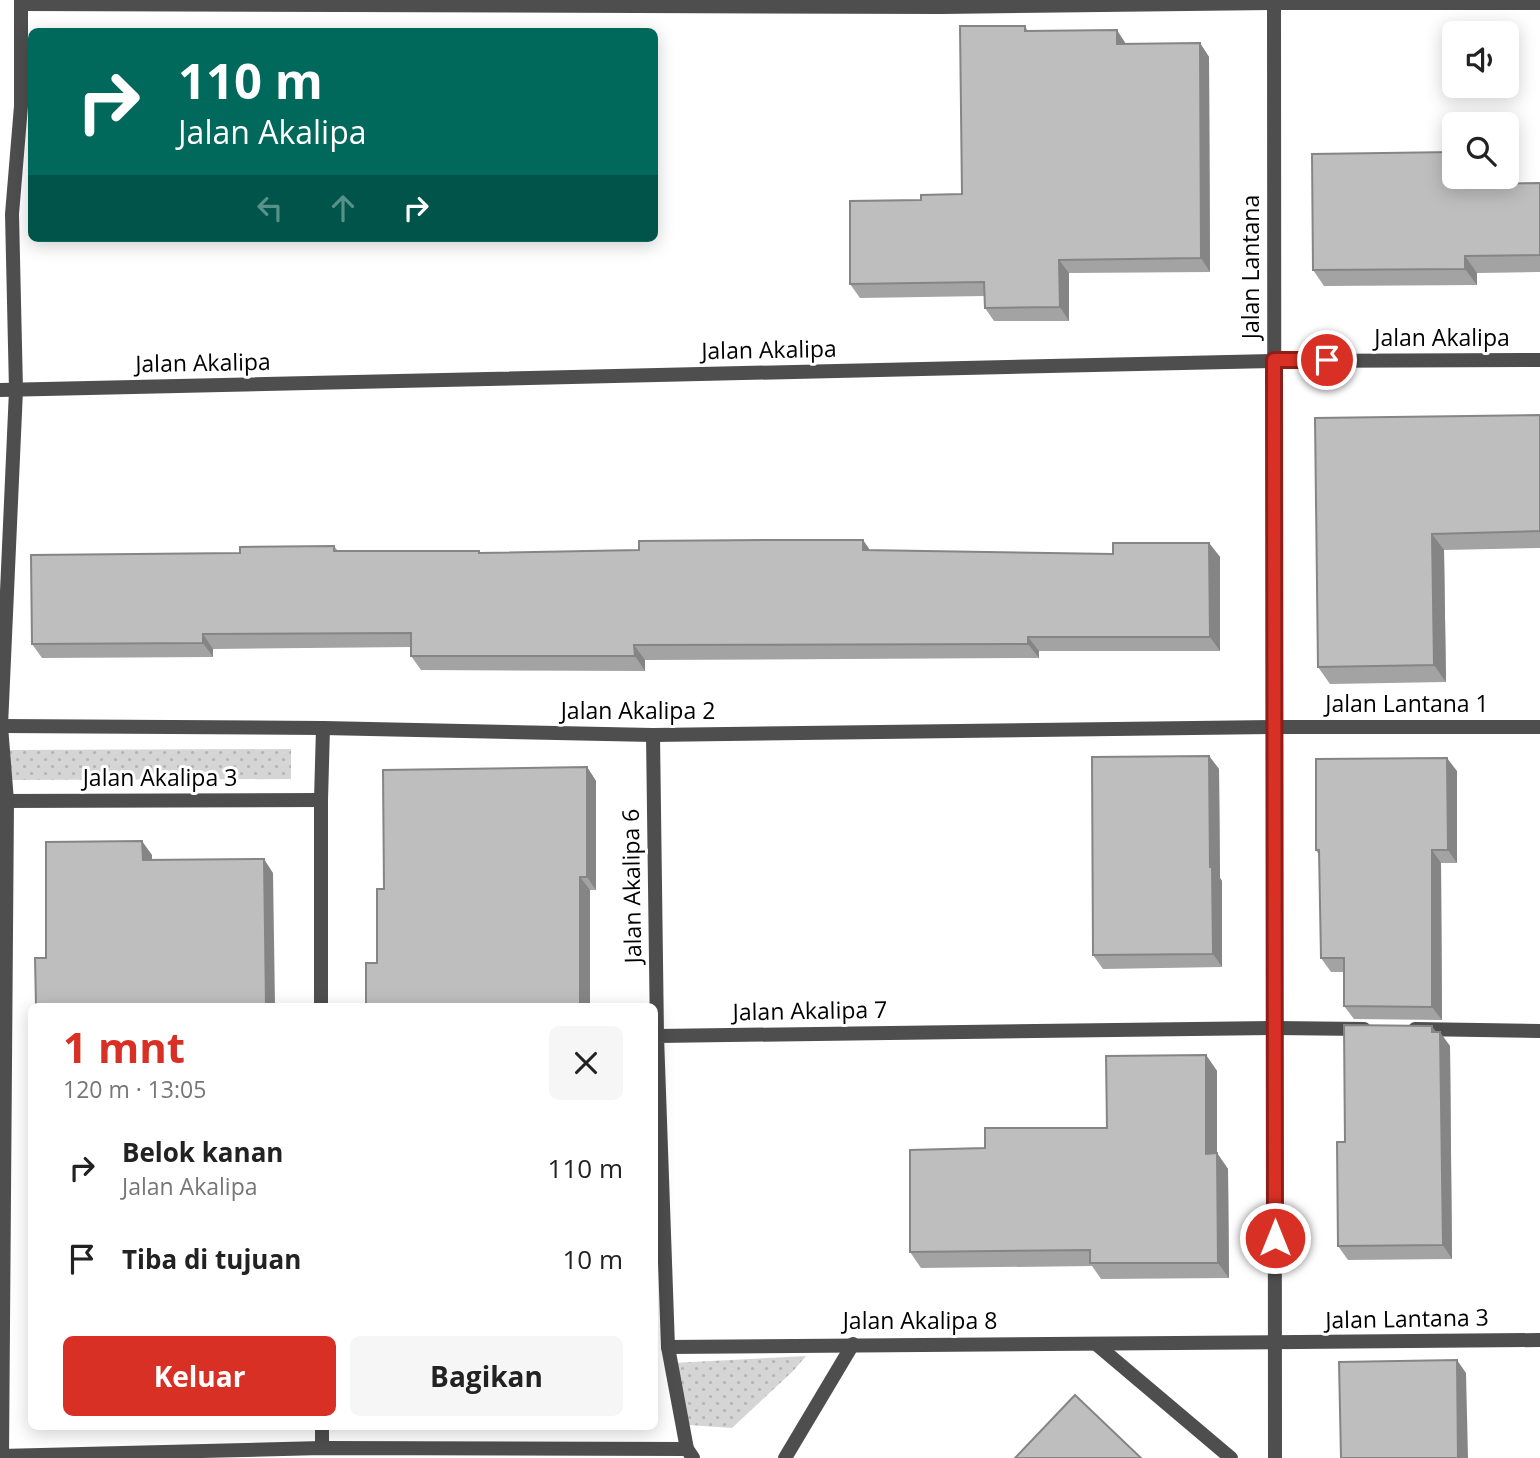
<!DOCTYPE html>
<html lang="id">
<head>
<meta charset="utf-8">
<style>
  :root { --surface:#fff; --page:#f6f6f6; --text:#222; --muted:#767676; --accent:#d93025 }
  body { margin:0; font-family:"Open Sans",sans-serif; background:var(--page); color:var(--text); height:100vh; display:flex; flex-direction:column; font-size:26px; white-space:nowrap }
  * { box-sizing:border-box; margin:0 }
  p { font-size:23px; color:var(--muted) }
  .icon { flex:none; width:38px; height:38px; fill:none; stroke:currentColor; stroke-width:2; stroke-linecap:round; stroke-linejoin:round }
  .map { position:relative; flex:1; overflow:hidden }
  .panel { position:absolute; left:28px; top:1003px; width:630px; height:427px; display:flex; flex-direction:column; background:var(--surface); border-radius:10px; box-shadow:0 4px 18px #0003 }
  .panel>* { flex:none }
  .banner { position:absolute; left:28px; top:28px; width:630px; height:214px; border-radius:10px; box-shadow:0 4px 18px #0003; background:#00695c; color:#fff; overflow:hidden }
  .controls { position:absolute; left:1442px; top:21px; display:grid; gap:14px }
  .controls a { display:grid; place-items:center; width:77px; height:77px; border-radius:10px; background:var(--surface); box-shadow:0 4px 18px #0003; font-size:35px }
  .pin { position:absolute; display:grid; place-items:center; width:60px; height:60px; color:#fff; margin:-30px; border:4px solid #fff; border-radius:50%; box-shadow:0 2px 7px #0007 }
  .me { position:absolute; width:77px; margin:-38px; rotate:0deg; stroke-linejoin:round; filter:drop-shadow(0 0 5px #0008) }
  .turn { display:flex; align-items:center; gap:24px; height:147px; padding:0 35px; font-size:32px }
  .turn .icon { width:91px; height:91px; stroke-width:2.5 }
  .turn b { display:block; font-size:49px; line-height:60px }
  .lanes { display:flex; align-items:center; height:66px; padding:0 35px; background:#0003; justify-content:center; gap:35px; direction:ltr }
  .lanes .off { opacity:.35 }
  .round { display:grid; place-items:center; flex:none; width:74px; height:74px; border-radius:10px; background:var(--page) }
  .overview { display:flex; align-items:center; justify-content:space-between; height:119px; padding:0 35px }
  h1 { font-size:42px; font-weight:700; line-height:52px; color:var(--accent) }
  .action { display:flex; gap:14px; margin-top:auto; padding:14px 35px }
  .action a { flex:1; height:80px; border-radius:10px; background:var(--accent); color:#fff; font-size:28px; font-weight:700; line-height:80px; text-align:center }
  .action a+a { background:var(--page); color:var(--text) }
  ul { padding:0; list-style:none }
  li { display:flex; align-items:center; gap:21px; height:91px; padding:0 35px }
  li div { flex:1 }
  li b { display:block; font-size:26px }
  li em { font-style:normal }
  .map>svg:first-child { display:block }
</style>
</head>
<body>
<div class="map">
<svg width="1540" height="1458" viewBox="0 0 1540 1458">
  <defs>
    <pattern id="garden-dots" width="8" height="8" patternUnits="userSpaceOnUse" patternTransform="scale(1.75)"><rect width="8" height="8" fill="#d5d5d5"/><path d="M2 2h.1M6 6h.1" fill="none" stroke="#b5b5b5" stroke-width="1.8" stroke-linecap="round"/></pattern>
  </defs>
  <rect width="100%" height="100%" fill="#fff"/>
  <g fill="url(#garden-dots)">
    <path d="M 291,749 L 291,779 L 9,780 L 9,750 Z"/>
    <path d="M 806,1356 L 794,1370 L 732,1428 L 689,1425 L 673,1363 Z"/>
  </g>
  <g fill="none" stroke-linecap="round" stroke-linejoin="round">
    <g stroke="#4e4e4e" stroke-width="14">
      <path d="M 1274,0 L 1275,1458"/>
      <path d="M 21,4 L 941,7 L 1274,3 L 1540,3"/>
      <path d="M 0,390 L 1274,361 L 1540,360"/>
      <path d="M 1,726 L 323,728 L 653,735 L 1275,727 L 1540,727"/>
      <path d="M 653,735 L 657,1036"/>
      <path d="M 0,801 L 321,800"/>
      <path d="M 321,1006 L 321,800 L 323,728"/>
      <path d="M 1415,1029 L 1540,1031"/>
      <path d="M 1096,1344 L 1231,1458"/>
      <path d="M 668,1347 L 1540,1340"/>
      <path d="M 322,1426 L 322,1448"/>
      <path d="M 0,1456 L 322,1448 L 687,1449"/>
      <path d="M 2,1456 L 7,801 L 1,726 L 16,390 L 12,214 L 21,106 L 21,0"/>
      <path d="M 693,1458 L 687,1449 L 668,1347 L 657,1036 L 1275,1028 L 1364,1029"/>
      <path d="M 785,1458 L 853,1344"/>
    </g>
  </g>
  <g fill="#a3a3a3">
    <path d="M 1025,26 L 1028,31 L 1126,44 L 1200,43 L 1209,57 L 1210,272 L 1069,273 L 1069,321 L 994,321 L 985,308 L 985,296 L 860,298 L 850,284 L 921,200 L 962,194 Z"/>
    <path d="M 1476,177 L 1476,183 L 1540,183 L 1540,272 L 1477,273 L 1477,285 L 1324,286 L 1313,270 Z"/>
    <path d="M 1540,415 L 1540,548 L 1444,550 L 1446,682 L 1330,684 L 1318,667 L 1315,418 Z"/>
    <path d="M 863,540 L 870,550 L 1113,554 L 1209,543 L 1220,557 L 1220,651 L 1039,651 L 1039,658 L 645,660 L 645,671 L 421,670 L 411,656 L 411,647 L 213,649 L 213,657 L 42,658 L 32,644 L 240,553 L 334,546 L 338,551 L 479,551 L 481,553 L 639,550 Z"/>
    <path d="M 1209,756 L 1219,769 L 1220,878 L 1222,881 L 1222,967 L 1103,969 L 1093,955 Z"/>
    <path d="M 587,767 L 596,781 L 596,890 L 590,890 L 377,963 Z"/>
    <path d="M 1457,771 L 1457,863 L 1441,863 L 1442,1020 L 1354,1019 L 1344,1006 L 1344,972 L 1331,972 L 1321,958 L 1319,855 L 1316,850 Z"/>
    <path d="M 1437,1032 L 1450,1046 L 1452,1259 L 1348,1260 L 1338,1246 Z"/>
    <path d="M 1206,1055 L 1217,1071 L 1217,1153 L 1228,1169 L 1229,1278 L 1101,1279 L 1092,1266 L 921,1268 L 910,1252 L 985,1148 L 1107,1128 Z"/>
  </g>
  <g fill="#858585">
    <path d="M 1117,30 L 1126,44 L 1117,44 Z"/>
    <path d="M 1200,43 L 1209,57 L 1210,272 L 1201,258 Z"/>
    <path d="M 1464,177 L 1476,177 L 1476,200 L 1464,184 Z"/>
    <path d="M 1465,256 L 1477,273 L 1477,285 L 1465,269 Z"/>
    <path d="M 1059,260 L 1069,273 L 1069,321 L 1060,307 Z"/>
    <path d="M 1432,534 L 1444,550 L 1446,682 L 1434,665 Z"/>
    <path d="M 863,540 L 873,555 L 863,550 Z"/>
    <path d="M 1209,543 L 1220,557 L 1220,651 L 1210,637 Z"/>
    <path d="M 203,634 L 213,649 L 213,657 L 203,643 Z"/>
    <path d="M 1028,637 L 1039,651 L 1039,658 L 1028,644 Z"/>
    <path d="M 634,645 L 645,660 L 645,671 L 635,656 Z"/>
    <path d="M 1209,756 L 1219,769 L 1220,878 L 1222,881 L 1222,967 L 1213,954 L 1210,867 Z"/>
    <path d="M 1447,758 L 1457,771 L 1457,863 L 1448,850 Z"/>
    <path d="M 587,767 L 596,781 L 596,890 L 587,877 Z"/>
    <path d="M 142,841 L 152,855 L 152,874 L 143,860 Z"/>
    <path d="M 1432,850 L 1441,863 L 1442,1020 L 1432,1007 Z"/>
    <path d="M 264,859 L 273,873 L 275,1006 L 266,1006 Z"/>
    <path d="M 580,877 L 590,890 L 590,1006 L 580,1006 Z"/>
    <path d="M 1432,1026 L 1440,1037 L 1440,1032 L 1450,1046 L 1452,1259 L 1443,1245 Z"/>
    <path d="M 1206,1055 L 1217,1071 L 1217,1169 L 1206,1154 Z"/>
    <path d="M 1217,1153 L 1228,1169 L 1229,1278 L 1218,1263 Z"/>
    <path d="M 1457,1360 L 1466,1373 L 1468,1458 L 1458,1458 Z"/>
  </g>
  <g fill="#bebebe" stroke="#858585" stroke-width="2">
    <path d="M 960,26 L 1025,26 L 1025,31 L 1117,30 L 1117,44 L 1200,43 L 1201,258 L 1059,260 L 1060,307 L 985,308 L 984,282 L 850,284 L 850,201 L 921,200 L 921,195 L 962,194 Z"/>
    <path d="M 1454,152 L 1454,177 L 1464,177 L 1464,184 L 1540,183 L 1540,255 L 1465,256 L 1465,269 L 1313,270 L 1312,154 Z"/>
    <path d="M 1540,415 L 1540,531 L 1432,534 L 1434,665 L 1318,667 L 1315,418 Z"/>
    <path d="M 778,540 L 863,540 L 863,550 L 1113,554 L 1113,543 L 1209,543 L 1210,637 L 1028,637 L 1028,644 L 634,645 L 635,656 L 411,656 L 411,633 L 203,634 L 203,643 L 32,644 L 31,555 L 240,553 L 240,547 L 334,546 L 334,551 L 479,551 L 479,553 L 639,550 L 639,541 Z"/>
    <path d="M 1209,756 L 1210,867 L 1212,867 L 1213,954 L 1093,955 L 1092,757 Z"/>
    <path d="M 1447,758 L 1448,850 L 1432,850 L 1432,1007 L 1344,1006 L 1344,958 L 1321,958 L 1319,850 L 1316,850 L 1316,759 Z"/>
    <path d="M 587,767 L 587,877 L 580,877 L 580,1006 L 366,1006 L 366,963 L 377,963 L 377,889 L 384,889 L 383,770 Z"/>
    <path d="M 142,841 L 143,860 L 264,859 L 266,1006 L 36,1006 L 35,958 L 46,958 L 46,842 Z"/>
    <path d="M 1344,1025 L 1432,1026 L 1432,1032 L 1440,1032 L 1443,1245 L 1338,1246 L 1337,1142 L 1345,1142 Z"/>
    <path d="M 1206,1055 L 1206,1154 L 1217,1153 L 1218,1263 L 1090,1263 L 1090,1250 L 910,1252 L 910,1150 L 985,1148 L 985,1128 L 1107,1128 L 1106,1056 Z"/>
    <path d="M 1457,1360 L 1458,1458 L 1341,1458 L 1339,1362 Z"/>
    <path d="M 1075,1395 L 1141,1458 L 1015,1458 Z"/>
  </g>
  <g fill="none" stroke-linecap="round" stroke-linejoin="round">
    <defs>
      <path id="route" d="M 1275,1238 L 1274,360 L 1327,360"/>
    </defs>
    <use href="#route" stroke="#8d1f18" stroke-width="18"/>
    <use href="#route" stroke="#d93025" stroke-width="12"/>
  </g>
  <g text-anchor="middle" stroke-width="6" stroke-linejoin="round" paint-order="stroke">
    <g font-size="23" fill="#000" stroke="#fff">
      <text transform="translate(1251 267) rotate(-90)" y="8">Jalan Lantana</text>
      <text x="1442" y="346">Jalan Akalipa</text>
      <text transform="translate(769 350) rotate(-1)" y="8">Jalan Akalipa</text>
      <text transform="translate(203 363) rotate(-1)" y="8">Jalan Akalipa</text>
      <text x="1407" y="712">Jalan Lantana 1</text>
      <text x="638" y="719">Jalan Akalipa 2</text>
      <text x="160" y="786">Jalan Akalipa 3</text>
      <text transform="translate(632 886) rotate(-91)" y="8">Jalan Akalipa 6</text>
      <text transform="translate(810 1011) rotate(-1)" y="8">Jalan Akalipa 7</text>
      <text transform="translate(1407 1319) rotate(-1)" y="8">Jalan Lantana 3</text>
      <text x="920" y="1329">Jalan Akalipa 8</text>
    </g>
  </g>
</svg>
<div class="controls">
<a><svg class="icon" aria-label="sound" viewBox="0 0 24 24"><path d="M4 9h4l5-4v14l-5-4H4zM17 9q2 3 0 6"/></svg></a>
<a><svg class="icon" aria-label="search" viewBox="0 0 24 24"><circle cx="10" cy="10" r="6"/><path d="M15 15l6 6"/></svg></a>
</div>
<div class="pin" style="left:1327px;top:360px;background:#d93025"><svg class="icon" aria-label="arrive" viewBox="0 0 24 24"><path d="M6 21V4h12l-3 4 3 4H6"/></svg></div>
<svg class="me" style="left:1275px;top:1238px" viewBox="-20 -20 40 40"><circle r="17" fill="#d93025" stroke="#fff" stroke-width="3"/><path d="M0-11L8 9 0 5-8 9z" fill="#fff"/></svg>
<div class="banner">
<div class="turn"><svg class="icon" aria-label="right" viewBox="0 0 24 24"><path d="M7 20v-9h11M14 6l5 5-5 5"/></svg><div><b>110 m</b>Jalan Akalipa</div></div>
<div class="lanes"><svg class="icon off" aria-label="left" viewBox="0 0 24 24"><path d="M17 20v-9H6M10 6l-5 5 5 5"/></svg><svg class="icon off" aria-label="ahead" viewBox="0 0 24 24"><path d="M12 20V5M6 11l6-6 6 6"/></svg><svg class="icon" aria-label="right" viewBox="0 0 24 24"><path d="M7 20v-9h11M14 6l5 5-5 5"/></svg></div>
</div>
<section class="panel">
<div class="overview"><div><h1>1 mnt</h1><p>120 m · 13:05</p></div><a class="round"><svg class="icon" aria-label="close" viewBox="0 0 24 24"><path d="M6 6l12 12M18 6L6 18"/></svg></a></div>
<ul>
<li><svg class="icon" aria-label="right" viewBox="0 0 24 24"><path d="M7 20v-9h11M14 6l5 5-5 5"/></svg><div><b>Belok kanan</b><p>Jalan Akalipa</p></div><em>110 m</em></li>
<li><svg class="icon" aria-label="arrive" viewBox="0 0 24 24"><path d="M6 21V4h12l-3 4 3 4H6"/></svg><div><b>Tiba di tujuan</b></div><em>10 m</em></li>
</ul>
<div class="action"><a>Keluar</a><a>Bagikan</a></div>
</section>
</div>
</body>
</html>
